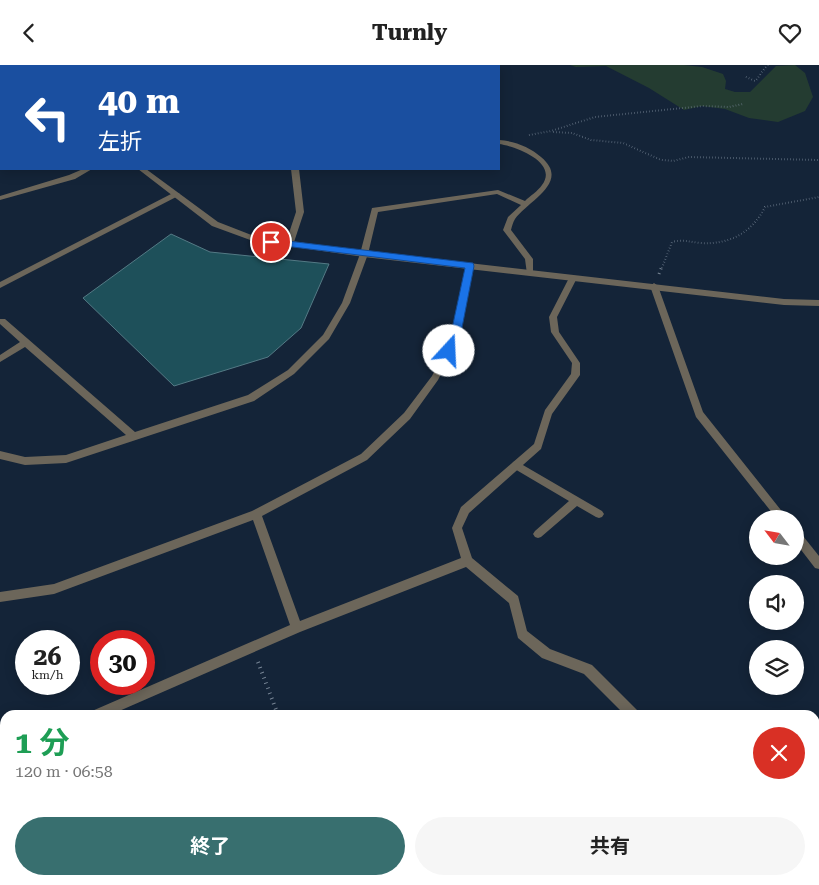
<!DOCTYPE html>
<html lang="ja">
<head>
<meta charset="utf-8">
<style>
  :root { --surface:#fff; --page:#f6f6f6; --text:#222; --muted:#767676; --accent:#386f6f }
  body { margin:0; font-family:"Roboto Serif","Noto Sans JP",serif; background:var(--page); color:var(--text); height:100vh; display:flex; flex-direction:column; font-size:19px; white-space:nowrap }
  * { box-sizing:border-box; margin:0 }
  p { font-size:16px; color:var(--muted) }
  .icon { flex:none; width:28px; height:28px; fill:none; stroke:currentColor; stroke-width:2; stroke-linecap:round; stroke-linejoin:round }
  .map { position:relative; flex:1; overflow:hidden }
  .details { position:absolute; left:0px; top:645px; width:820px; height:175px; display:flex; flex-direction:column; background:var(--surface); border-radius:15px 15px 0 0; box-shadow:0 2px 12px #0003 }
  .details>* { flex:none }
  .top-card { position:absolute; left:0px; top:0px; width:500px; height:105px; box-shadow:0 2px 12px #0003; background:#1a4fa0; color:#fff; overflow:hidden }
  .needle { width:32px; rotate:301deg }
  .controls { position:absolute; left:749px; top:445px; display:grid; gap:10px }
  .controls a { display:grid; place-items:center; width:55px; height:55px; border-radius:50%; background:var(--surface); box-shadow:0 2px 12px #0003; font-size:25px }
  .speed { position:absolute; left:15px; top:565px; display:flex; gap:10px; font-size:25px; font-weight:700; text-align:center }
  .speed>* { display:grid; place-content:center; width:65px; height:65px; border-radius:50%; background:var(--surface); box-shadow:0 2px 12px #0003; line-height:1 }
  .speed small { font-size:12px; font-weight:400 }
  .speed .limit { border:8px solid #d22; background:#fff; color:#111 }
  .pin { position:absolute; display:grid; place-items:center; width:42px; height:42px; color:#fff; margin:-21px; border:2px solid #fff; border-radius:50%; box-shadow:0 1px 5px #0007 }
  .me { position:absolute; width:55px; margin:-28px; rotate:20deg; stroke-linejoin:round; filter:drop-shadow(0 0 4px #0008) }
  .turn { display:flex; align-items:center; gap:18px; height:105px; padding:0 15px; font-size:22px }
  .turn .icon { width:65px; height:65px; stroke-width:2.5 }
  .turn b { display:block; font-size:35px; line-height:42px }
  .round { display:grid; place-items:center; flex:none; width:52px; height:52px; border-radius:26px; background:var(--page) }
  .summary { display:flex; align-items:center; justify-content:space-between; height:85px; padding:0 15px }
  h1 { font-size:30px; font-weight:700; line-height:38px; color:#1e9e55 }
  .primary-button { display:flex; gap:10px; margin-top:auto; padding:10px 15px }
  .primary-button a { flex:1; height:58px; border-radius:30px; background:var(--accent); color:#fff; font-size:20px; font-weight:700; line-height:58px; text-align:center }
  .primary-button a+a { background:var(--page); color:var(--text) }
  header { display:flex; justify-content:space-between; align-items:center; height:65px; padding:0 15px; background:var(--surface); font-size:22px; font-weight:700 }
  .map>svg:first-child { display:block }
</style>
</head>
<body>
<header><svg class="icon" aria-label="back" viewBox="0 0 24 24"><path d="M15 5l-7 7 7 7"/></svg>Turnly<svg class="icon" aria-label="heart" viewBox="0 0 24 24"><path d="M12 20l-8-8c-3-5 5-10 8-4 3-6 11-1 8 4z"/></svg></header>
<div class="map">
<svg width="819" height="820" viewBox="0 0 819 820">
  <rect width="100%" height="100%" fill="#142438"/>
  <path fill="#243c31" d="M 570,0 L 684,0 L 702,2 L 723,9 L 726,16 L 725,24 L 735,27 L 750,27 L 776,1 L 795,0 L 805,8 L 813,32 L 805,46 L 778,57 L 749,53 L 725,44 L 702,41 L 684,45 L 649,23 L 606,1 L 576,2 Z"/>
  <path fill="#1e505a" stroke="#547a85" d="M 171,169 L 210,187 L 329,199 L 301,263 L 268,292 L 174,321 L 83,233 Z"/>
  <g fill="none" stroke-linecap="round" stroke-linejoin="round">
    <g stroke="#778595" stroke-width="2" stroke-dasharray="0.5 2.5" stroke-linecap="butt">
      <path d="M 746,12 L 755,16 C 759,13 762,5 768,0"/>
      <path d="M 553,67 L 572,68 L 591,75 L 623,78 L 661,95 L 673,96 L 689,92 L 819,95"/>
      <path d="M 529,70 L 551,66 L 595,52 L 702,41 L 729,42 L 743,39"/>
      <path d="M 662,203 L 672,177 C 682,174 690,177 700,178 C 729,180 752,168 765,142 L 819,132"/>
    </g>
    <path stroke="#778595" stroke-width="3" stroke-dasharray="1 4" stroke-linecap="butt" d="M 659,209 L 662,201"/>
    <g stroke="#778595" stroke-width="4" stroke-dasharray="1 4.5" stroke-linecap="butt">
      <path d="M 258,597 L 278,650"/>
      <path d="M 341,815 L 343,820"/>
    </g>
    <path fill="#6c665a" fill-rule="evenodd" d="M 516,396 L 602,446 L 604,449 L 602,452 L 599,453 L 596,452 L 577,441 L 541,472 L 538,473 L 535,472 L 533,469 L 535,466 L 569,436 L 513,403 L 512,400 L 513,397 Z"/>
    <g fill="#6c665a" fill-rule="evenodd">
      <path d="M 324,0 L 334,0 L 335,1 L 325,1 Z"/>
      <rect x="0" y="8" width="1" height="4"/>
      <path d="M 499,75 C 514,76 530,82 541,92 C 571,117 529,135 515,154 C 513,157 512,161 511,165 L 533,194 L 533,209 L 527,209 L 525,194 L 503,165 L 508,152 L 521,140 L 497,129 L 378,147 L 368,189 L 350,238 L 329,274 L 294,309 L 254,336 L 66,398 L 25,400 L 0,394 L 0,386 L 25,392 L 66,390 L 126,370 L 25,282 L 0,297 L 0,290 L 20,277 L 0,259 L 0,254 L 5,254 L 135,367 L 248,330 L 288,305 L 323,270 L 342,238 L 360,189 L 372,143 L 498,125 L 525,136 C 530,131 538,126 542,120 C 559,97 515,81 499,79 Z"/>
      <path d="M 291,104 L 299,104 L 304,147 L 293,180 L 289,183 L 285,180 L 296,147 Z"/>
      <path d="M 173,128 L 179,128 L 180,130 L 0,223 L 0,217 Z"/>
      <path d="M 470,198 L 474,201 L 459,273 L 438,315 L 410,354 L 367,395 L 262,451 L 300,556 L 461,493 L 452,463 L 461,442 L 534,379 L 545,345 L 571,309 L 572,298 L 551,267 L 549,252 L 569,213 L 573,210 L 577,213 L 557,252 L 559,267 L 580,298 L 580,310 L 552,349 L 541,384 L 469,448 L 462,463 L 472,493 L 518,531 L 527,566 L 550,584 L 592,600 L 638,646 L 640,650 L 625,650 L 584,609 L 542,593 L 518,573 L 509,538 L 466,502 L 300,567 L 110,650 L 90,650 L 92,646 L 290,560 L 253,455 L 54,529 L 0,537 L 0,527 L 54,519 L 252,446 L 361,389 L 404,348 L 432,311 L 451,273 L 466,201 Z"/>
      <path d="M 654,218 L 658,221 L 703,347 L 788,454 L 777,454 L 696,352 L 650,221 Z"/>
      <path d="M 795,464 L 799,466 L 819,491 L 819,504 L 815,503 L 795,477 Z"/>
      <path d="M 5,684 L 5,696 L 0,698 L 0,686 Z"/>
      <path d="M 720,815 L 734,815 L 736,820 L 722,820 Z"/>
    </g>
    <g fill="#6c665a" fill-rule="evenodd">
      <path d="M 83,104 L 92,104 L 75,114 L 0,135 L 0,131 L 69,110 Z"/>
      <path d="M 138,104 L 146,104 L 218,157 L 254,171 L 364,186 L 784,234 L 819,235 L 819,241 L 784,240 L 364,192 L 253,176 L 212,161 Z"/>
    </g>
  </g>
  <path fill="#1a73e8" stroke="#114b97" d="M 271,174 L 473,198 L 474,201 L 460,273 L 452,289 L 449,290 L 444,286 L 450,273 L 465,203 L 268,179 L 268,175 Z"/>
</svg>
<div class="controls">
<a><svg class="needle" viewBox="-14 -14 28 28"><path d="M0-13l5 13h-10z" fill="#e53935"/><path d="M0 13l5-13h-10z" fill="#767676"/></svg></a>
<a><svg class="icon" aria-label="sound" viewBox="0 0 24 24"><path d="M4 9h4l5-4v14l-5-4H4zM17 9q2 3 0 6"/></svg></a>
<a><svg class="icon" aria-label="layers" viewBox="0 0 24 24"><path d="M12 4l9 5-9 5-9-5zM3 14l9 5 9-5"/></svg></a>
</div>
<div class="speed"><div>26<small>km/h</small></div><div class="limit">30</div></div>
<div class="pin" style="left:271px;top:177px;background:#d93025"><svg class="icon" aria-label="arrive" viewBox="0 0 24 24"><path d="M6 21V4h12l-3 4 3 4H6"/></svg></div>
<svg class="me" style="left:449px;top:286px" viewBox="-20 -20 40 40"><circle r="19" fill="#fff"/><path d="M0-13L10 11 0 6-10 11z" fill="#1a73e8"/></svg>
<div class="top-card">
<div class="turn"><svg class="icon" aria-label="left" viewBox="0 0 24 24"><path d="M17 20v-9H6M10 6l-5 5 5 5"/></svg><div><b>40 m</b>左折</div></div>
</div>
<section class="details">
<div class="summary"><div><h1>1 分</h1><p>120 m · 06:58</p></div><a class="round" style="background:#d93025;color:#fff"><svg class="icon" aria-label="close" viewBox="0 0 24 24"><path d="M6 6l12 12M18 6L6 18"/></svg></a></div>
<div class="primary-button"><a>終了</a><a>共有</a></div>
</section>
</div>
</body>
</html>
